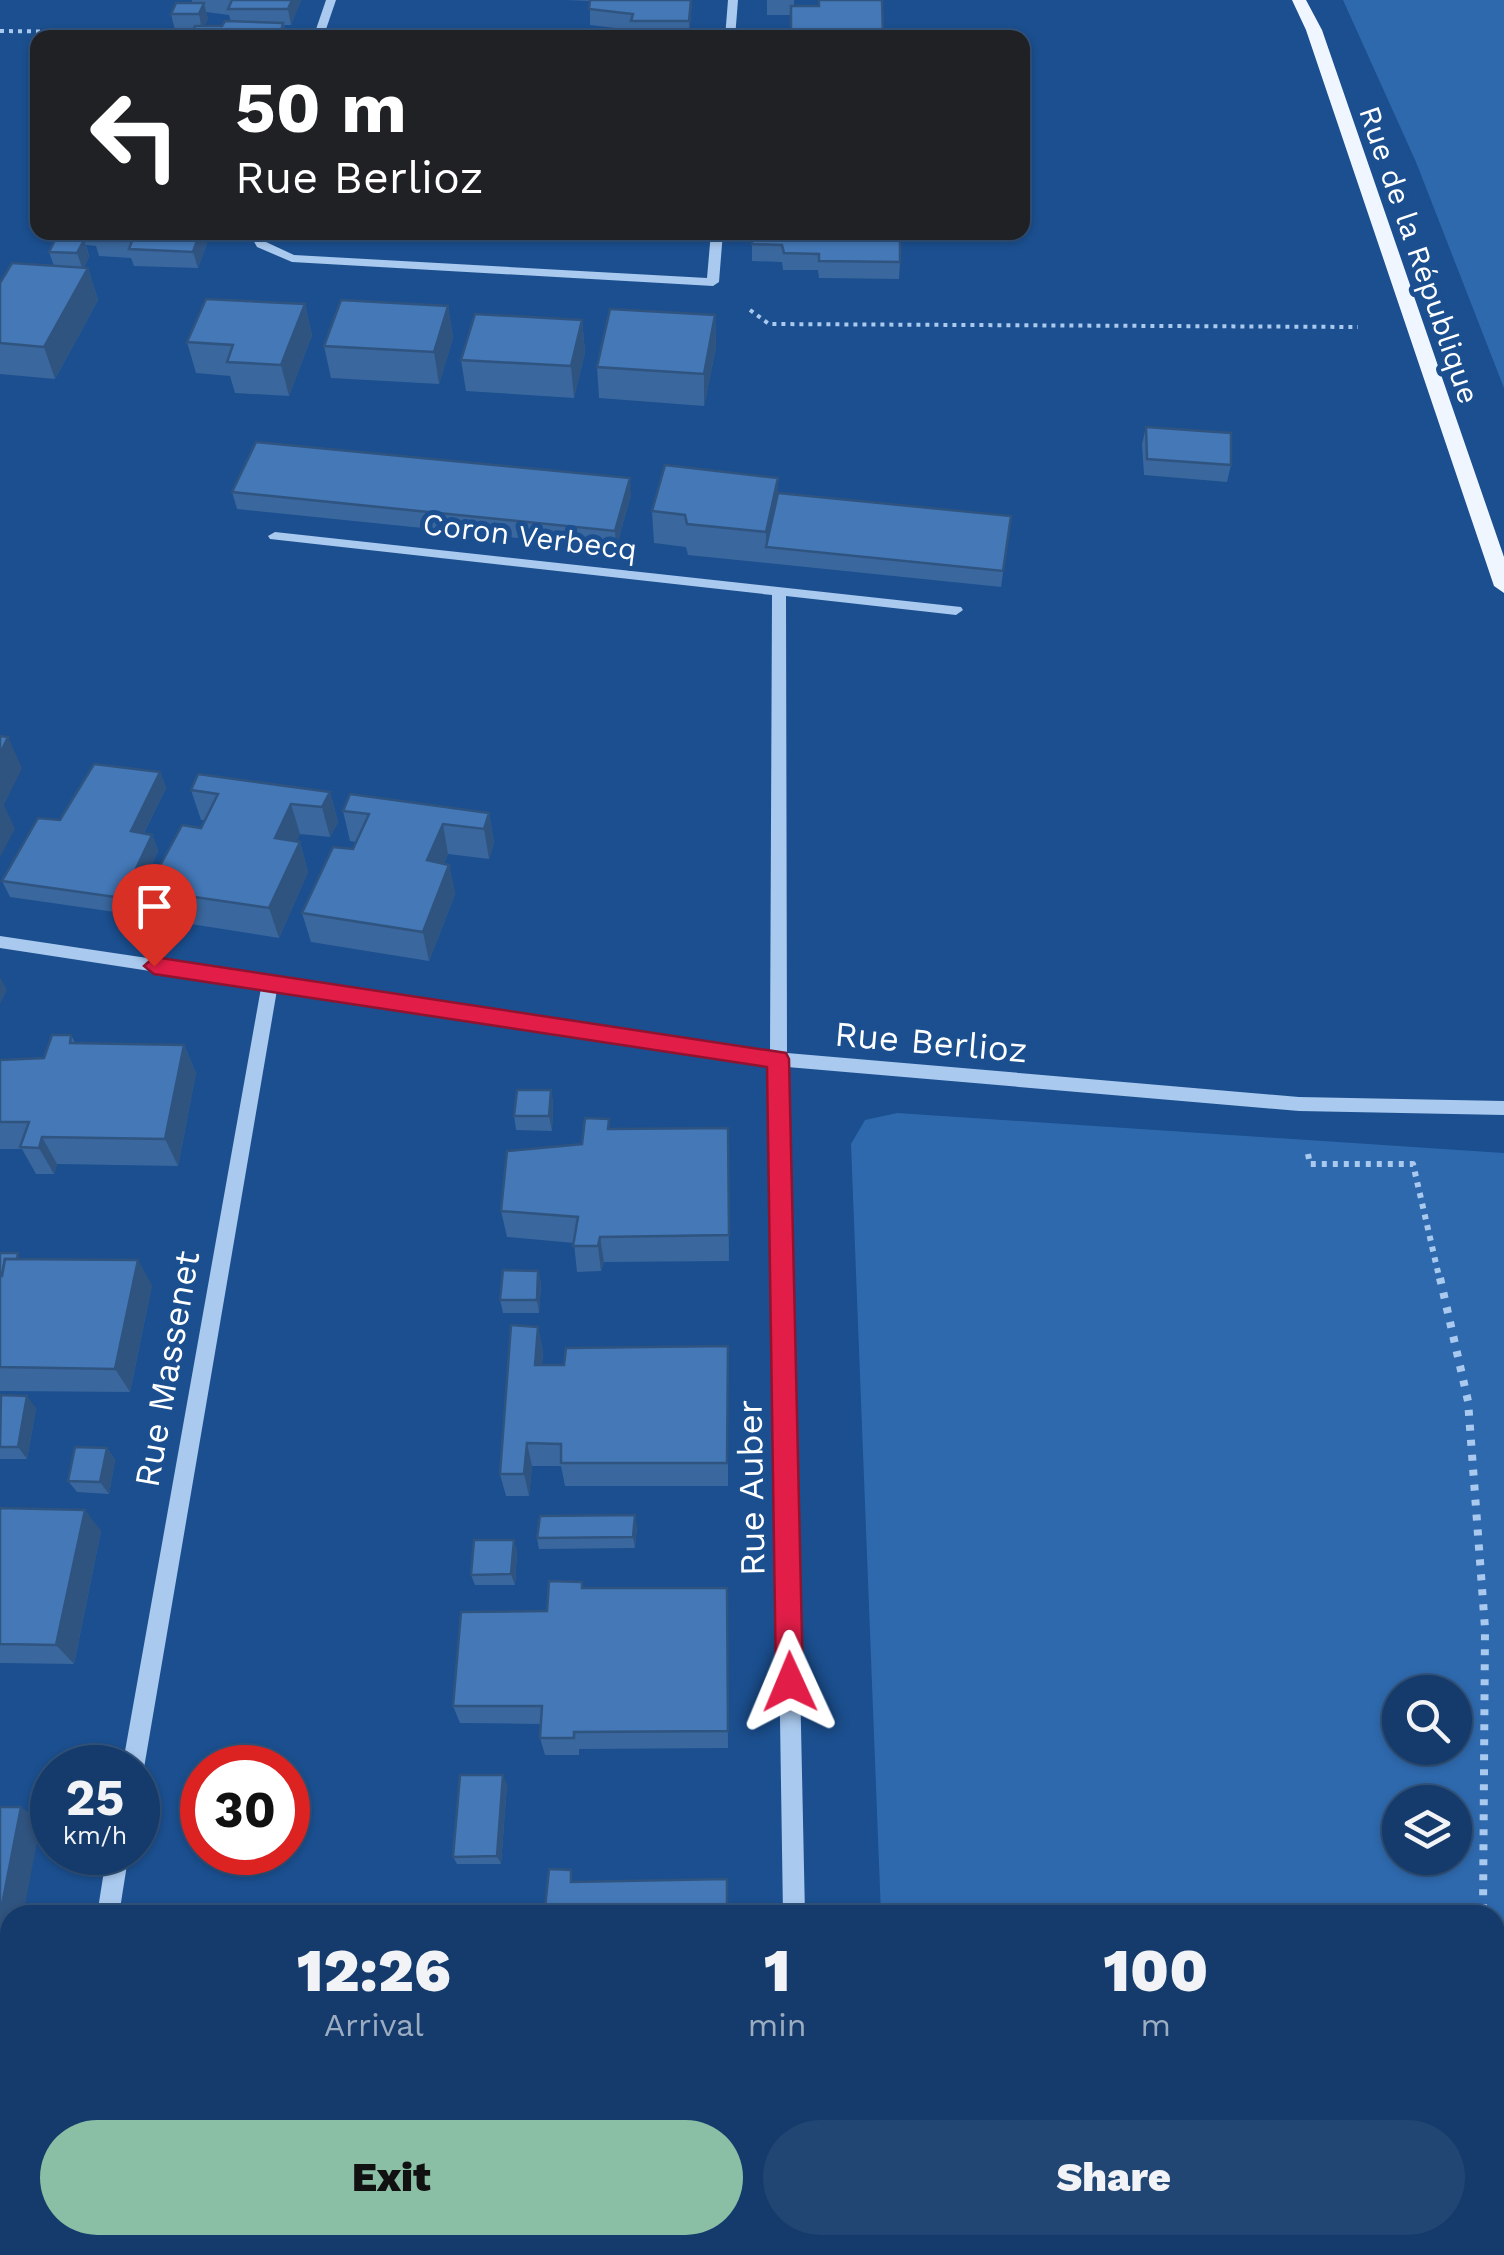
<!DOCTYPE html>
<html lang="en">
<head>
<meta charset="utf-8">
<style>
  :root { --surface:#143b6b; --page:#214673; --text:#f1f3f6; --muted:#9dadc1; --line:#33557e; --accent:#8abfa5 }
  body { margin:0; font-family:"Work Sans",sans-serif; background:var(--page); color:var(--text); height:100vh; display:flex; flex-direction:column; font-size:38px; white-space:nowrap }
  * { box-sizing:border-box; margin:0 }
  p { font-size:32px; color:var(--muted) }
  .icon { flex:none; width:55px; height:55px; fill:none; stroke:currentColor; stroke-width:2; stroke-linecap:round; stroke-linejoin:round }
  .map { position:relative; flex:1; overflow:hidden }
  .panel { position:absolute; left:0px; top:1905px; width:1505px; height:350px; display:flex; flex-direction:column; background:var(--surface); border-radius:30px 30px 0 0; box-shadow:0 2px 8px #0004,0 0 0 2px var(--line) }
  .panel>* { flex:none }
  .banner { position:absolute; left:30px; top:30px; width:1000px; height:210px; border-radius:20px; box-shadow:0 2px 8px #0004,0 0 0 2px var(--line); background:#202124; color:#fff; overflow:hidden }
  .controls { position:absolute; left:1382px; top:1675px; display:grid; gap:20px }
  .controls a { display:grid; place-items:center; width:90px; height:90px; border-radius:50%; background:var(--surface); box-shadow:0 2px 8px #0004,0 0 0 2px var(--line); font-size:50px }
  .speed { position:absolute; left:30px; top:1745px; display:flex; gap:20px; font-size:50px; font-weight:700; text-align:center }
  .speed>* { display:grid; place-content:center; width:130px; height:130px; border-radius:50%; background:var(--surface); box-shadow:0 2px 8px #0004,0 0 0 2px var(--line); line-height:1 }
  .speed small { font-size:25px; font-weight:400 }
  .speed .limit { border:15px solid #d22; background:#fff; color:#111 }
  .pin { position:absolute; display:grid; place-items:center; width:85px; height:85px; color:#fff; margin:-102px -42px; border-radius:50% 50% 50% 0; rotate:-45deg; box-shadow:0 0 10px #0007 }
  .pin .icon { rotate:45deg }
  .me { position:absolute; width:110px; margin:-55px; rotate:359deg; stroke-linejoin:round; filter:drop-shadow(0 0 8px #0008) }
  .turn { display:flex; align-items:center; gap:35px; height:210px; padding:0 40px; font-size:45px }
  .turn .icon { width:130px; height:130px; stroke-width:2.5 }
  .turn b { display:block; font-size:70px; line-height:85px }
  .eta { display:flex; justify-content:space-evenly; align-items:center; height:170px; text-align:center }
  .eta b { font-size:60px; font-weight:800; line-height:70px }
  .button { display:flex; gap:20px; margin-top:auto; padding:20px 40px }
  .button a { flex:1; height:115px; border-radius:60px; background:var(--accent); color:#111; font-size:40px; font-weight:800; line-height:115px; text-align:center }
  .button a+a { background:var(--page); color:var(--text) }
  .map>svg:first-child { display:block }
</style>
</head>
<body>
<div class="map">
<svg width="1504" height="2255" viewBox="0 0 1504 2255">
  <rect width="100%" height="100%" fill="#1b4f8f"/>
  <g fill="#2e69ad" fill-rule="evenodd">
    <path d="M 1343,0 L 1504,0 L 1504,388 L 1416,162 Z"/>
    <path d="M 897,1113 L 1504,1153 L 1504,2255 L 895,2255 L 895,2245 L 1495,2245 L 1495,1915 L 881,1915 L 851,1144 L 865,1120 ZM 1400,1692 L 1455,1692 L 1455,1748 L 1400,1748 ZM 1400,1802 L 1455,1802 L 1455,1858 L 1400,1858 Z"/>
  </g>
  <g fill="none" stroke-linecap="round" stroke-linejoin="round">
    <g stroke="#a9c9ee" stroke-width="4" stroke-dasharray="4 5" stroke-linecap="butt">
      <path d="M 0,31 L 188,33"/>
      <path d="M 750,310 L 769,324 L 1358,327"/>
    </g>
    <path stroke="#a9c9ee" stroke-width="6" stroke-dasharray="5 6" stroke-linecap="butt" d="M 1308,1154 L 1310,1164 L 1413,1164 L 1440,1281"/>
    <g stroke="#a9c9ee" stroke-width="8" stroke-dasharray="6 9" stroke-linecap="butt">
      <path d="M 1440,1278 L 1468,1401 L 1485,1628 L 1483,1915"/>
      <path d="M 1495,2229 L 1500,2255"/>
    </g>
    <g fill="#a9c9ee" fill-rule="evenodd">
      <path d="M 326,0 L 336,0 L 323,38 L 313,38 Z"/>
      <path d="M 728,0 L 738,0 L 735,38 L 725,38 Z"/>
      <path d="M 249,232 L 261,232 L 266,242 L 294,255 L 707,278 L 711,232 L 723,232 L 719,282 L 713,286 L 292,262 L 257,247 Z"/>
      <path d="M 275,532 L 961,607 L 963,610 L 956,615 L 786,596 L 787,1053 L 1299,1097 L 1504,1101 L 1504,1115 L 1299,1111 L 787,1067 L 805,1915 L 783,1915 L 770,1065 L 277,990 L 144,1768 L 138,1777 L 138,1768 L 122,1768 L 261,988 L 0,948 L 0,936 L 770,1051 L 772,595 L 270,539 L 268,536 Z"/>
      <path d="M 107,1852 L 129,1852 L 119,1915 L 97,1915 Z"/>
      <path d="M 38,2245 L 62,2245 L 60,2255 L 36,2255 Z"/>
      <rect x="788" y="2245" width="24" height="10"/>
    </g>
    <path fill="#f0f6ff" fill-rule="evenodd" d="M 1292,0 L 1306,0 L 1322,30 L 1504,557 L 1504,593 L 1494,586 L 1306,30 Z"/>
  </g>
  <g fill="#3a679d" fill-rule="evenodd">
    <path d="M 192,0 L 301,0 L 291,25 L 284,25 L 286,38 L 177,38 L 192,33 L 194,30 L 175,30 L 171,14 L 192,3 ZM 206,12 L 229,15 L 231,22 L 222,26 L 204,26 L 208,19 Z"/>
    <path d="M 692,0 L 689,37 L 632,37 L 632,30 L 590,25 L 590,1 L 565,0 Z"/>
    <path d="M 767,0 L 794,0 L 794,6 L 819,6 L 882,0 L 883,38 L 791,38 L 791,15 L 767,15 Z"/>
    <path d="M 73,232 L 211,232 L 198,268 L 134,266 L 131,258 L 99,256 L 96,246 L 86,245 L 89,256 L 84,268 L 88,268 L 98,300 L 55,379 L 0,374 L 0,283 L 54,266 L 49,252 L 75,239 Z"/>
    <path d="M 558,232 L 671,232 L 671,234 Z"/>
    <path d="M 752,232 L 900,262 L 899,279 L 819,278 L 818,270 L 783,270 L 782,262 L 752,261 Z"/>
    <path d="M 305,304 L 312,335 L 289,396 L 235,393 L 230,376 L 196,373 L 187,342 Z"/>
    <path d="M 448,306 L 453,338 L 439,384 L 331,378 L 324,346 Z"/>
    <path d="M 715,315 L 716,347 L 704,406 L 599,398 L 597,367 Z"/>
    <path d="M 582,320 L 585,352 L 574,398 L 466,391 L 461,360 Z"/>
    <path d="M 1146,427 L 1231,465 L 1227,482 L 1144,475 L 1142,444 Z"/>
    <path d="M 232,492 L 631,495 L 616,548 L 237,509 Z"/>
    <path d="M 778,493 L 1011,516 L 1001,587 L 688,555 L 686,547 L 654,543 L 652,511 Z"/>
    <path d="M 160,772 L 166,788 L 144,833 L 152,835 L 158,851 L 129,914 L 10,897 L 2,881 L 60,820 Z"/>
    <path d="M 191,790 L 330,792 L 338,822 L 330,837 L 300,834 L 296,842 L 300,842 L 308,872 L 279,938 L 159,919 L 147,890 L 201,828 L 205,820 L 201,820 Z"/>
    <path d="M 343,811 L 489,813 L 494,843 L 489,859 L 448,854 L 444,864 L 449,865 L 455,894 L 429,961 L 311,942 L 302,913 L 353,849 L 356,842 L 350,841 Z"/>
    <path d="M 71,1035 L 75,1043 L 184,1045 L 196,1073 L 178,1166 L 57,1164 L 54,1174 L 36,1174 L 22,1149 L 0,1149 L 0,1060 L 44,1058 Z"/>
    <path d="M 551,1090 L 553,1104 L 552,1131 L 516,1130 L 514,1116 Z"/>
    <path d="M 728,1128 L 729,1261 L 604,1262 L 601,1271 L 577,1272 L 574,1243 L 507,1237 L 501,1211 L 582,1144 L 610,1129 Z"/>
    <path d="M 0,1253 L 22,1259 L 152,1285 L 130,1392 L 0,1391 Z"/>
    <path d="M 538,1271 L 541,1284 L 539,1313 L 503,1313 L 500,1300 Z"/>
    <path d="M 538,1327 L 543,1352 L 542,1365 L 564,1365 L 728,1346 L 728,1486 L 565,1486 L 561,1466 L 532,1466 L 529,1496 L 506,1496 L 500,1474 Z"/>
    <path d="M 0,1400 L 36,1408 L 27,1459 L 0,1459 Z"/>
    <path d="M 107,1448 L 115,1460 L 109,1494 L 77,1492 L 68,1481 Z"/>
    <path d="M 0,1508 L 101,1531 L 74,1664 L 0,1663 Z"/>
    <path d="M 637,1526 L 635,1548 L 539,1549 L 537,1538 Z"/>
    <path d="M 517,1551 L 515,1585 L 475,1585 L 471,1575 Z"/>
    <path d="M 582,1582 L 583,1588 L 727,1588 L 728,1748 L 579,1749 L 579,1755 L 545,1755 L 540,1738 L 541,1724 L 460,1723 L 453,1706 L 547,1611 Z"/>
    <path d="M 507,1784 L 501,1864 L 457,1864 L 453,1857 Z"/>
  </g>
  <g fill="#305480">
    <path d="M 292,0 L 301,0 L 291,25 L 288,9 Z"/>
    <path d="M 691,0 L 692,0 L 689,37 L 689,21 Z"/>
    <path d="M 204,3 L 208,19 L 202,30 L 199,14 Z"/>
    <path d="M 283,23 L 286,38 L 282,38 L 281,32 Z"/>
    <path d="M 200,232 L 211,232 L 198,268 L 193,252 Z"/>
    <path d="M 84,240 L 89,256 L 83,270 L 77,253 Z"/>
    <path d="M 88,268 L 98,300 L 55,379 L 44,347 Z"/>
    <path d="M 305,304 L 312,335 L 289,396 L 281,365 Z"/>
    <path d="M 448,306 L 453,338 L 439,384 L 434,352 Z"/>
    <path d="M 715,315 L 716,347 L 704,406 L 704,374 Z"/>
    <path d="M 582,320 L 585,352 L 574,398 L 571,366 Z"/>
    <path d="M 630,478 L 631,495 L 616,548 L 615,531 Z"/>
    <path d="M 778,478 L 778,510 L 766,547 L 766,532 Z"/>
    <path d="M 8,737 L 22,768 L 4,805 L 15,829 L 0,857 L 0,754 Z"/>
    <path d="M 160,772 L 166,788 L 137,847 L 131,831 Z"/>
    <path d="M 330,792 L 338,822 L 330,837 L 322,807 Z"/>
    <path d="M 291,804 L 300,834 L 284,868 L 275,838 Z"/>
    <path d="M 489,813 L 494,843 L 489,859 L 484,829 Z"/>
    <path d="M 443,824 L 448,854 L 434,890 L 427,860 Z"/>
    <path d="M 152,835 L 158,851 L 129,914 L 122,898 Z"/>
    <path d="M 300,842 L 308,872 L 279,938 L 269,908 Z"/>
    <path d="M 449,865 L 455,894 L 429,961 L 423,932 Z"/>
    <path d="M 0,977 L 7,990 L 0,1004 Z"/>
    <path d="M 184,1045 L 196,1073 L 178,1166 L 165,1139 Z"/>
    <path d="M 551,1090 L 553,1104 L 552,1131 L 549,1116 Z"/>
    <path d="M 42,1137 L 57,1164 L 54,1174 L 39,1148 Z"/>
    <path d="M 600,1237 L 604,1262 L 601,1271 L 598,1246 Z"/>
    <path d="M 138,1260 L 152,1285 L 130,1392 L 115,1369 Z"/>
    <path d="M 538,1271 L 541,1284 L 539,1313 L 537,1300 Z"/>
    <path d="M 538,1327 L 543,1352 L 540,1389 L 535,1365 Z"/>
    <path d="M 27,1396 L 36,1408 L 27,1459 L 18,1447 Z"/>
    <path d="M 527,1443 L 532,1466 L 529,1496 L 524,1474 Z"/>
    <path d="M 107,1448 L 115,1460 L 109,1494 L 100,1482 Z"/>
    <path d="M 85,1510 L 101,1531 L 74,1664 L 56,1645 Z"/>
    <path d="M 635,1515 L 637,1526 L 635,1548 L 633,1537 Z"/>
    <path d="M 514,1540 L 517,1551 L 515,1585 L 511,1574 Z"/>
    <path d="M 503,1775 L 507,1784 L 501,1864 L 497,1856 Z"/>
    <path d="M 21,1807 L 41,1822 L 23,1915 L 10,1915 L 10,1982 L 0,1976 L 0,1915 Z"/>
  </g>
  <g fill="#4478b7" stroke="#305480" stroke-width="2.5">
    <path d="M 232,0 L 292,0 L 288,9 L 228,9 Z"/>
    <path d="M 590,0 L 691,0 L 689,21 L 631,21 L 633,14 L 589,9 Z"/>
    <path d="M 819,0 L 882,0 L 883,35 L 818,35 L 817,31 L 791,30 L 791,6 L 819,6 Z"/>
    <path d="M 176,3 L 204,3 L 199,14 L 171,14 Z"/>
    <path d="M 225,21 L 283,23 L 281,32 L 274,32 L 272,38 L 177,38 L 180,33 L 192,33 L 195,26 L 222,26 Z"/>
    <path d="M 97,232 L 200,232 L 193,252 L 129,249 L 132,241 L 94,240 Z"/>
    <path d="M 752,232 L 900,232 L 900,262 L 819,261 L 819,254 L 784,253 L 782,245 L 752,244 Z"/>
    <path d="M 56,238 L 84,240 L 77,253 L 49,252 Z"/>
    <path d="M 12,263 L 88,268 L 44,347 L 0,343 L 0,283 Z"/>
    <path d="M 206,299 L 305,304 L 281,365 L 227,362 L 233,345 L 187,342 Z"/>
    <path d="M 341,300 L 448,306 L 434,352 L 324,346 Z"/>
    <path d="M 610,309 L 715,315 L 704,374 L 597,367 Z"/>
    <path d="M 475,314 L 582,320 L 571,366 L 461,360 Z"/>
    <path d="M 1146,427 L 1231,433 L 1231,465 L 1147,459 Z"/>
    <path d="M 256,442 L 630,478 L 615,531 L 232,492 Z"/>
    <path d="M 665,465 L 778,478 L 766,532 L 687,524 L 685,515 L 652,511 Z"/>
    <path d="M 778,493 L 1011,516 L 1003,571 L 766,547 Z"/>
    <path d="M 0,736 L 8,737 L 0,754 Z"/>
    <path d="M 94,764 L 160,772 L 131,831 L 152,835 L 122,898 L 2,881 L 38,818 L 60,820 Z"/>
    <path d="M 198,774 L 330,792 L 322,807 L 291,804 L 275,838 L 300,842 L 269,908 L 147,890 L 182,825 L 201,828 L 218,794 L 191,790 Z"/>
    <path d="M 350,794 L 489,813 L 484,829 L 443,824 L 427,860 L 449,865 L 423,932 L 302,913 L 333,847 L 353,849 L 369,814 L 343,811 Z"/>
    <path d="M 52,1035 L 71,1035 L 70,1043 L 184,1045 L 165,1139 L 42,1137 L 39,1148 L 20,1147 L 29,1122 L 0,1122 L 0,1060 L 44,1058 Z"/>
    <path d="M 517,1090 L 551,1090 L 549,1116 L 514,1116 Z"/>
    <path d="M 585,1118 L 609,1119 L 608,1129 L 728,1128 L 729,1235 L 600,1237 L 598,1246 L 573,1246 L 578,1217 L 501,1211 L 507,1151 L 582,1144 Z"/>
    <path d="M 0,1253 L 18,1253 L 17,1259 L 5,1259 L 2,1276 L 0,1276 Z"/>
    <path d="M 5,1259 L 138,1260 L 115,1369 L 0,1367 L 0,1276 L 2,1276 Z"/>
    <path d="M 503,1270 L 538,1271 L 537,1300 L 500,1300 Z"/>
    <path d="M 511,1325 L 538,1327 L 535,1365 L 564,1365 L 566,1348 L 728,1346 L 727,1463 L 561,1463 L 561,1444 L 527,1443 L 524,1474 L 500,1474 Z"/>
    <path d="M 1,1395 L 27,1396 L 18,1447 L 0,1447 Z"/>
    <path d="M 75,1447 L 107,1448 L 100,1482 L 68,1481 Z"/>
    <path d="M 0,1508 L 85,1510 L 56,1645 L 0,1644 Z"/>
    <path d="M 635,1515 L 633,1537 L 537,1538 L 540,1516 Z"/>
    <path d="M 474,1540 L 514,1540 L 511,1574 L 471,1575 Z"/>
    <path d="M 549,1581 L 582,1582 L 582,1588 L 727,1588 L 728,1731 L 574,1732 L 574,1738 L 540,1738 L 542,1706 L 453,1706 L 461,1612 L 547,1611 Z"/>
    <path d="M 460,1775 L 503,1775 L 497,1856 L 453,1857 Z"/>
    <path d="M 0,1807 L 21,1807 L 0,1915 Z"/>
    <path d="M 549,1869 L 571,1870 L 571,1882 L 727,1879 L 727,1915 L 446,1915 L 447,1911 L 545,1908 Z"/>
    <path d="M 523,2245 L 727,2245 L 727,2255 L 522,2255 Z"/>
  </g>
  <path fill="#e11d48" stroke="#92132f" stroke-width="2.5" d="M 154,957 L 786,1053 L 789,1059 L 803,1682 L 799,1691 L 790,1695 L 780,1691 L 776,1682 L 767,1067 L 154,974 L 144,966 Z"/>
  <g text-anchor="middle" stroke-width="10" stroke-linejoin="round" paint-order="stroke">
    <g font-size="30" fill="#fff" stroke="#1b4f8f">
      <text transform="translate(1419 255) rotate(71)" y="10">Rue de la République</text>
      <text transform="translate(530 537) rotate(7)" y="10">Coron Verbecq</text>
    </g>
    <g font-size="35" fill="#fff" stroke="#1b4f8f">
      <text transform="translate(931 1042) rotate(5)" y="12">Rue Berlioz</text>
      <text transform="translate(167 1369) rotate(-80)" y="12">Rue Massenet</text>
      <text transform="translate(751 1488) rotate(-91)" y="12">Rue Auber</text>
    </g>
  </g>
</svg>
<div class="controls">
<a><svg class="icon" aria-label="search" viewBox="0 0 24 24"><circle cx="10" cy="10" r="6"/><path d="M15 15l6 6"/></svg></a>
<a><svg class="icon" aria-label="layers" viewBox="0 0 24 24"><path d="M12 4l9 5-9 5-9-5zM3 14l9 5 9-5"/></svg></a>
</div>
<div class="speed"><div>25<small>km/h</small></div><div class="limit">30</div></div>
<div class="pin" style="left:154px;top:966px;background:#d93025"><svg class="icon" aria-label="arrive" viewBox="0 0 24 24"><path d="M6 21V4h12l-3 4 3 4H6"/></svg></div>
<svg class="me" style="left:790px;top:1682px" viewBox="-20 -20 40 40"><path d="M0-17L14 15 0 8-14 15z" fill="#e11d48" stroke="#fff" stroke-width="4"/></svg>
<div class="banner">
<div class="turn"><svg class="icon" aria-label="left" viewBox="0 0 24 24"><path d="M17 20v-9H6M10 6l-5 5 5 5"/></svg><div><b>50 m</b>Rue Berlioz</div></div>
</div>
<section class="panel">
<div class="eta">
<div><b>12:26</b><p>Arrival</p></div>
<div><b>1</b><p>min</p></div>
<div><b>100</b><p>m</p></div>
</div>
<div class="button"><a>Exit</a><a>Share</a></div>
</section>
</div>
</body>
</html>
